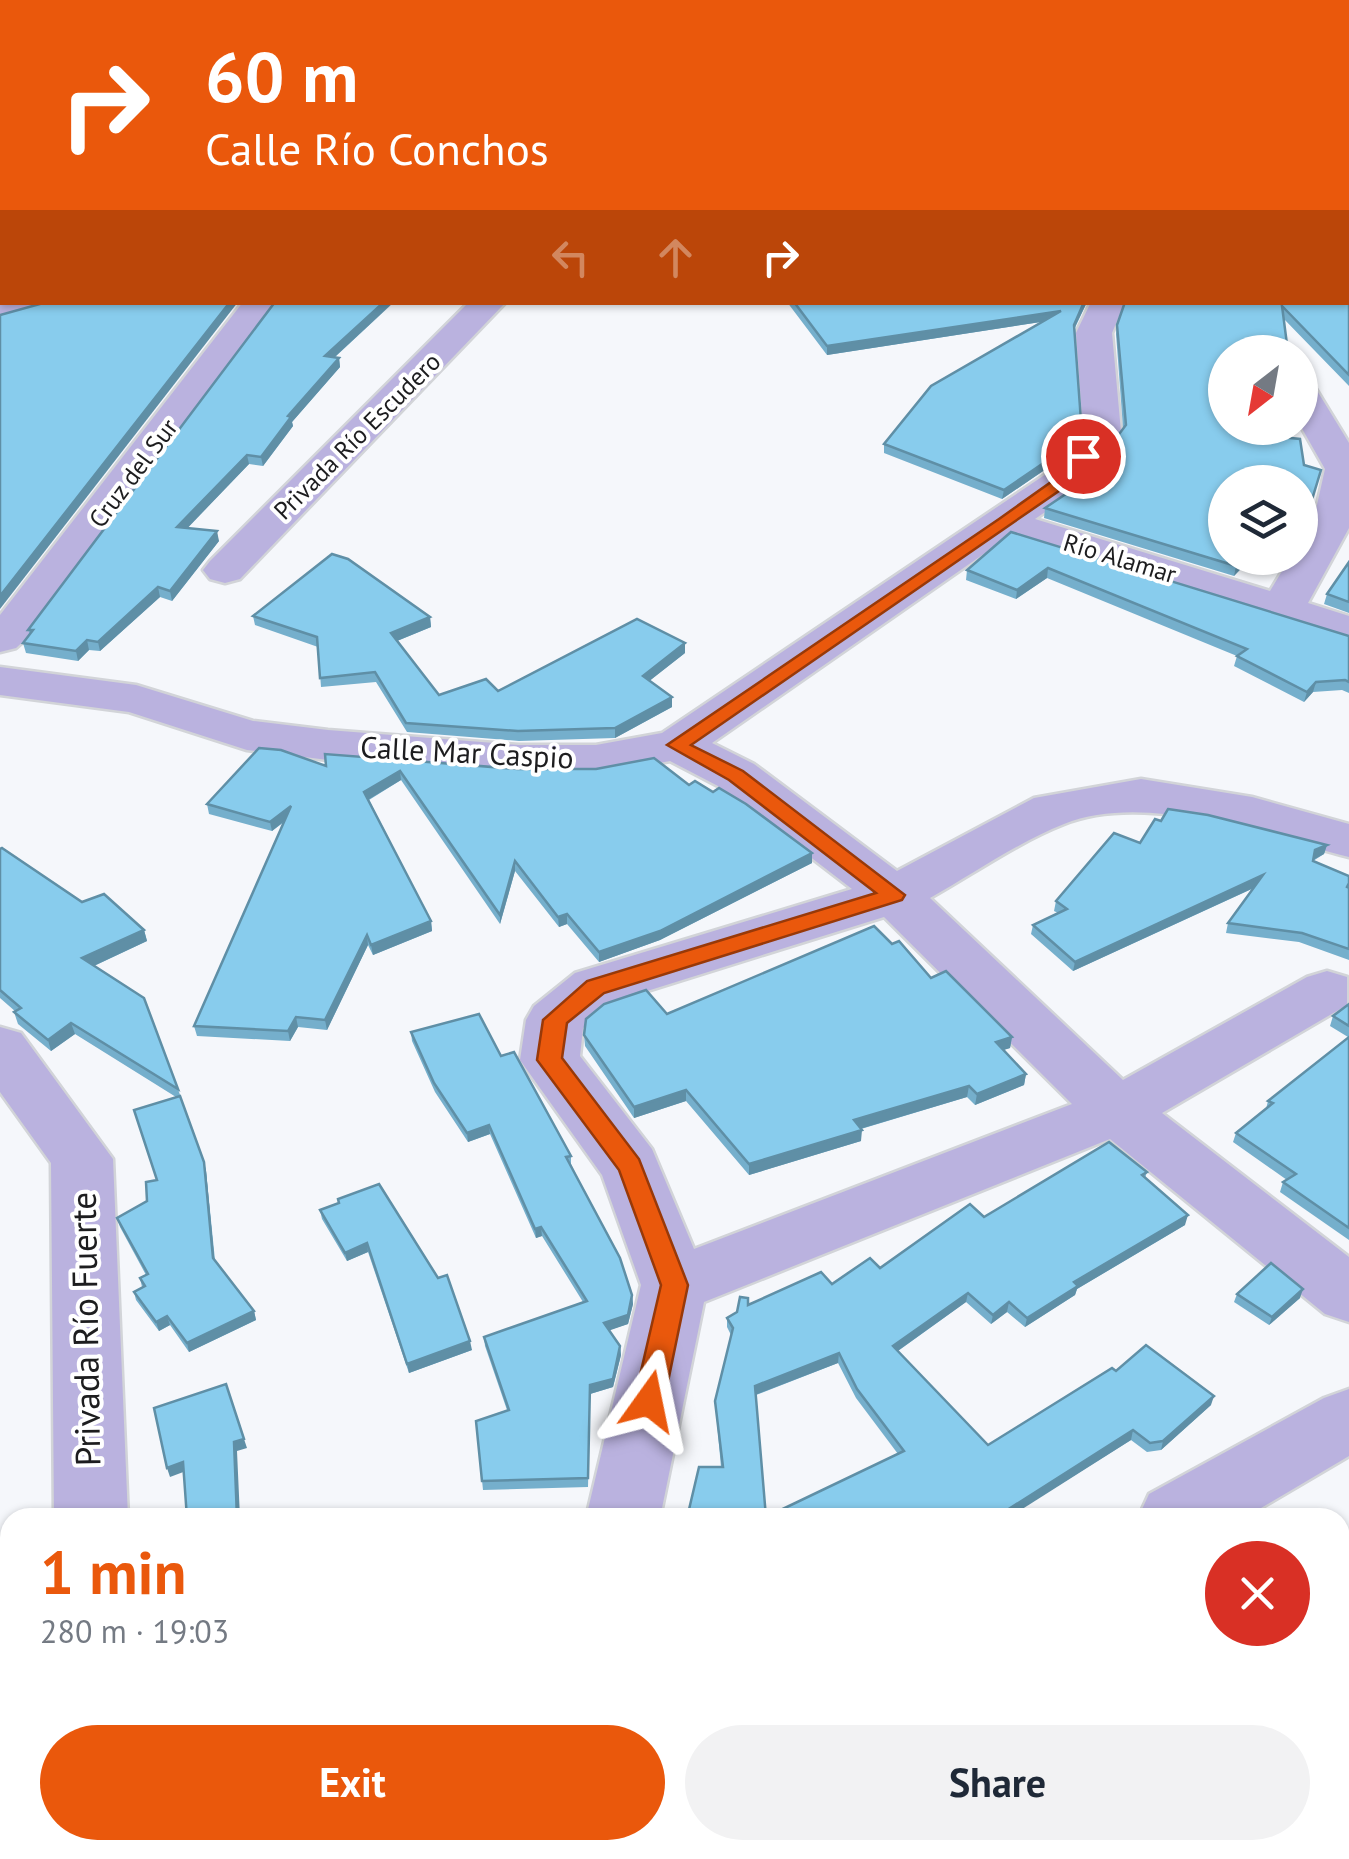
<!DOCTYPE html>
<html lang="en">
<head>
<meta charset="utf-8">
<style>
  :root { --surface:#fff; --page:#f2f2f3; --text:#1f2937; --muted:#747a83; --accent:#ea580c }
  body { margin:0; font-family:"PT Sans",sans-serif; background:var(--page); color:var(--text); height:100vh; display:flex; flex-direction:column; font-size:38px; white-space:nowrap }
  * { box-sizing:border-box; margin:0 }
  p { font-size:32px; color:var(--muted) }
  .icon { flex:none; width:55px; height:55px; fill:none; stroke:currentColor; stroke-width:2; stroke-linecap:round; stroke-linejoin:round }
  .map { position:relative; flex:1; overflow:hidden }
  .drawer { position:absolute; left:0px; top:1508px; width:1350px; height:352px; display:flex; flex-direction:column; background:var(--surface); border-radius:30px 30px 0 0; box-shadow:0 2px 8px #0004 }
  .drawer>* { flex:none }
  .hud { position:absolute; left:0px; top:0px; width:1350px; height:305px; box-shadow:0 2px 8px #0004; background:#ea580c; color:#fff; overflow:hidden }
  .needle { width:65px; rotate:211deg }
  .fabs { position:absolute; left:1208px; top:335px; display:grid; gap:20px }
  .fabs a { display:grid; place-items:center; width:110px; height:110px; border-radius:50%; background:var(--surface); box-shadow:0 2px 8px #0004; font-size:50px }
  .pin { position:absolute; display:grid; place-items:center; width:85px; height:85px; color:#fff; margin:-42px; border:5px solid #fff; border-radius:50%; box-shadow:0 2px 10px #0007 }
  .me { position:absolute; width:110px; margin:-55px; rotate:12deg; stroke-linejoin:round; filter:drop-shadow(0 0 8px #0008) }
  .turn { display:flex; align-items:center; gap:35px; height:210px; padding:0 40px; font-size:45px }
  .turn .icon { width:130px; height:130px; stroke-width:2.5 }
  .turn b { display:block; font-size:70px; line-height:85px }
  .lanes { display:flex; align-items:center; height:95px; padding:0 40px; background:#0003; justify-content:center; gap:50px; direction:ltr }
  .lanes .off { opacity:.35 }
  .round { display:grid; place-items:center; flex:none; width:105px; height:105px; border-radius:52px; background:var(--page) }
  .summary { display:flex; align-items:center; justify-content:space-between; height:170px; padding:0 40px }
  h1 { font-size:60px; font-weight:700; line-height:75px; color:var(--accent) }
  .button { display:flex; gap:20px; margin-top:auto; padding:20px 40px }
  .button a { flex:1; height:115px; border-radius:60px; background:var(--accent); color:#fff; font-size:40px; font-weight:700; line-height:115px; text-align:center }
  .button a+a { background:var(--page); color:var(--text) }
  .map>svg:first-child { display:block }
</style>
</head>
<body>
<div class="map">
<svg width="1349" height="1859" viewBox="0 0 1349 1859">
  <rect width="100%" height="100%" fill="#f5f7fb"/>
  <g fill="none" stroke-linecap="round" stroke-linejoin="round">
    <defs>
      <g id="minor">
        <path d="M 0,301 L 2,302 L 52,302 L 47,309 L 0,322 Z"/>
        <path d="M 243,302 L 278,302 L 39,627 L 16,648 L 0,652 L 0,615 Z"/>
        <path d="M 469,302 L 506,302 L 240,579 L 225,583 L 210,579 L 203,570 L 210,561 Z"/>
        <path d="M 1091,302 L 1125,302 L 1112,333 L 1121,432 L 1077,490 L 1035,519 L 1270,591 L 1290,558 L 1300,558 L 1300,541 L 1315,514 L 1325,469 L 1300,425 L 1300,381 L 1313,384 L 1349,443 L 1349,528 L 1308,603 L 1349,616 L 1349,644 L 1008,537 L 712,743 L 754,764 L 897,871 L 1034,798 L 1141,779 L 1252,797 L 1349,824 L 1349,857 C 1267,836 1146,791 1064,824 C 1018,842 973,874 930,898 L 1123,1080 L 1307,977 L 1327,971 L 1347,977 L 1347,1005 L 1162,1113 L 1349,1257 L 1349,1322 L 1325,1314 L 1110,1139 L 704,1302 L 660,1518 L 586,1518 L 641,1285 L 602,1175 L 520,1060 L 526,1020 L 534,1006 L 575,973 L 852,889 L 718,786 L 670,761 L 596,775 L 519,775 L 328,760 L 247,750 L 129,712 L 0,695 L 0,667 L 136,685 L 253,721 L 328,730 L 519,745 L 596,745 L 662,733 L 1049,472 L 1083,431 L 1076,333 ZM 884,917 L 1072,1104 L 694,1249 L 652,1149 L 580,1056 L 583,1028 L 615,1001 Z"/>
        <path d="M 0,1027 L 21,1033 L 113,1159 L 128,1518 L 54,1518 L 51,1163 L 0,1092 Z"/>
        <path d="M 1349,1389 L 1349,1456 L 1244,1518 L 1138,1518 L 1149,1494 L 1324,1398 Z"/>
        <path d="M 10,1795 L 10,1850 L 48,1850 L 44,1859 L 0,1859 L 0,1800 Z"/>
        <path d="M 485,1850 L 571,1850 L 568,1859 L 482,1859 Z"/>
      </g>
      <g id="tertiary">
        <path d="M 0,81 L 2,82 L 2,99 L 0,99 Z"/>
        <rect x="1348" y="246" width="1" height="20"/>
      </g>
    </defs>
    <use href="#minor" stroke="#d2d4d8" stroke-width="5"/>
    <use href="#tertiary" stroke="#d2d4d8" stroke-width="5"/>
    <use href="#minor" fill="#bab2df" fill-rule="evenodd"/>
    <use href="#tertiary" fill="#bab2df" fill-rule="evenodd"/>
  </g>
  <g fill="#75afcc" fill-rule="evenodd">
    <path d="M 1349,260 L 1349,386 L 1283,318 L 1225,352 L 1281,437 L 1304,465 L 1321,470 L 1305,525 L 1300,524 L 1300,482 L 1225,558 L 1251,558 L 1234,576 L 1044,518 L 1045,508 L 1082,483 L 1123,428 L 1116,334 L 1117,325 Z"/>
    <path d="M 394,302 L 334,358 L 339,358 L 340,367 L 292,422 L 293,426 L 263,466 L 249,464 L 187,528 L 219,541 L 172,601 L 160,597 L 100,651 L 89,650 L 78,661 L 26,653 L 23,643 L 30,634 L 28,630 Z"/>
    <path d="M 787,302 L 1087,302 L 1074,330 L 1081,421 L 1079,430 L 1046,469 L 1002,499 L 884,453 L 884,444 L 1041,322 L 827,355 Z"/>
    <path d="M 1011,532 L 1349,636 L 1349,693 L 1342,690 L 1313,692 L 1304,702 L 1234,666 L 1237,656 L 1047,578 L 1016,599 L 966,580 L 967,570 Z"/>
    <path d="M 1349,562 L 1349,613 L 1324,604 L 1327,594 Z"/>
    <path d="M 253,616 L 430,617 L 431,627 L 397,641 L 439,695 L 498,691 L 685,653 L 649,681 L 672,707 L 615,738 L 519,741 L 407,732 L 376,682 L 321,687 L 318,647 L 255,625 Z"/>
    <path d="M 326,766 L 689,785 L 812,853 L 812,863 L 660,940 L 599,962 L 567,924 L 559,927 L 515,871 L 500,924 L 401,780 L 369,800 L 431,921 L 432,931 L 373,955 L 368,945 L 327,1030 L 298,1027 L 290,1041 L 197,1036 L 194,1026 L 284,822 L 272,831 L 209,814 L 207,804 Z"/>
    <path d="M 1161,821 L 1327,845 L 1324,854 L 1313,861 L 1349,876 L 1349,960 L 1299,942 L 1226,933 L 1228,923 L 1254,888 L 1073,971 L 1031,934 L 1033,925 L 1058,913 L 1054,911 L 1056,901 L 1140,843 Z"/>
    <path d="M 0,849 L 82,902 L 144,930 L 147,941 L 94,966 L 178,1089 L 206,1171 L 215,1260 L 254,1311 L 256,1320 L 189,1352 L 170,1325 L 159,1331 L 136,1300 L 134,1292 L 142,1287 L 140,1278 L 146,1275 L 120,1227 L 117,1218 L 147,1201 L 156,1180 L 176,1097 L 75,1034 L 51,1051 L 18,1024 L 14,1012 L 16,1012 L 0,998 Z"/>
    <path d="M 931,978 L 1012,1037 L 1010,1048 L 1003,1050 L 1026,1074 L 1024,1085 L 975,1105 L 967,1097 L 861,1129 L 861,1141 L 749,1175 L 686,1101 L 634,1118 L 585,1046 L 584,1035 L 667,1014 Z"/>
    <path d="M 1349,1004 L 1349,1240 L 1280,1192 L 1283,1182 L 1287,1180 L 1233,1142 L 1236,1133 L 1266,1109 L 1268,1101 L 1348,1037 L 1330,1026 L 1333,1016 Z"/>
    <path d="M 411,1032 L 501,1056 L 571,1156 L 571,1164 L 632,1295 L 633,1304 L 628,1324 L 609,1330 L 620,1346 L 621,1355 L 613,1387 L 590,1394 L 588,1487 L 483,1490 L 476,1421 L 507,1410 L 485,1346 L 484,1337 L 583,1302 L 542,1236 L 536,1238 L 490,1134 L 468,1142 L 435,1092 L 412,1041 Z"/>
    <path d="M 1147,1172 L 1145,1178 L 1185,1225 L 1077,1289 L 1075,1295 L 1025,1327 L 1007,1312 L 991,1324 L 966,1302 L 898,1351 L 988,1445 L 1116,1371 L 1211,1405 L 1161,1450 L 1147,1452 L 1131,1440 L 1008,1517 L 687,1518 L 721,1467 L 715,1401 L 731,1335 L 727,1327 L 727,1318 L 748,1305 L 832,1284 L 880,1268 L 984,1217 ZM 838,1363 L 856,1398 L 898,1454 L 766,1517 L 756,1395 Z"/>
    <path d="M 339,1203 L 472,1350 L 409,1373 L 368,1252 L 347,1261 L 322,1219 L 320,1210 Z"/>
    <path d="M 1237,1294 L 1300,1298 L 1269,1325 L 1234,1302 Z"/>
    <path d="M 1340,1600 L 1349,1612 L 1349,1707 L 1340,1694 Z"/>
    <path d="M 1004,1850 L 1165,1850 L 1172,1859 L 1011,1859 Z"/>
  </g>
  <g fill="#5f8fa6">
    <path d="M 230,302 L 238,302 L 0,609 L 0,596 Z"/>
    <path d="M 384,302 L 394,302 L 326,365 L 325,356 Z"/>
    <path d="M 1084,302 L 1087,302 L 1072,333 L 1074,325 Z"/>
    <path d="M 1061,311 L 1060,319 L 827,355 L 827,346 Z"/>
    <path d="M 339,358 L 340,367 L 292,422 L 293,426 L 263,466 L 261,457 L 288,416 Z"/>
    <path d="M 1081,421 L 1079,430 L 1046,469 L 1002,499 L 1004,490 Z"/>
    <path d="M 247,455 L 249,464 L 179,537 L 177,527 Z"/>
    <path d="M 217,531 L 219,541 L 172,601 L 170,591 Z"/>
    <path d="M 1244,558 L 1251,558 L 1234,576 L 1236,566 Z"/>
    <path d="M 1048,568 L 1047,578 L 1016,599 L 1017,590 Z"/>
    <path d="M 158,587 L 160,597 L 100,651 L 98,642 Z"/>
    <path d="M 430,617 L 431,627 L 392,643 L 391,633 Z"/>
    <path d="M 87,640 L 89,650 L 78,661 L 76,651 Z"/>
    <path d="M 685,643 L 685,653 L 643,686 L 643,676 Z"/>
    <path d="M 1316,682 L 1313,692 L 1304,702 L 1307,692 Z"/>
    <path d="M 672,697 L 672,707 L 615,738 L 615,728 Z"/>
    <path d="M 400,771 L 401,780 L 366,801 L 364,792 Z"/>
    <path d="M 291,806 L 292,815 L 272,831 L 270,822 Z"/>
    <path d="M 1327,845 L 1324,854 L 1313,860 L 1315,850 Z"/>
    <path d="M 812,853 L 812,863 L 660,940 L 599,962 L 599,952 Z"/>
    <path d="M 515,861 L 515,871 L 500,924 L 500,915 Z"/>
    <path d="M 1263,875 L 1260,885 L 1073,971 L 1075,962 Z"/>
    <path d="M 567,914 L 567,924 L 559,927 L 558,917 Z"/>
    <path d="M 431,921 L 432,931 L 373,955 L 371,945 Z"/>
    <path d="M 144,930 L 147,941 L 85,970 L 82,958 Z"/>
    <path d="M 367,935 L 368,945 L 327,1030 L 325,1020 Z"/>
    <path d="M 296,1017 L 298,1027 L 290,1041 L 288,1031 Z"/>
    <path d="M 71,1023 L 75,1034 L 51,1051 L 48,1040 Z"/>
    <path d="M 1012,1037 L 1010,1048 L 994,1053 L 996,1042 Z"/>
    <path d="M 1026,1074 L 1024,1085 L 975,1105 L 977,1094 Z"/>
    <path d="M 969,1086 L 967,1097 L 853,1131 L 854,1120 Z"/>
    <path d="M 686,1090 L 686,1101 L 634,1118 L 634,1107 Z"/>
    <path d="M 489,1125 L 490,1134 L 468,1142 L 467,1133 Z"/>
    <path d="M 862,1130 L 861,1141 L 749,1175 L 749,1164 Z"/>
    <path d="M 204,1162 L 206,1171 L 215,1267 L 213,1258 Z"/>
    <path d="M 1188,1215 L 1185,1225 L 1077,1289 L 1075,1295 L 1025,1327 L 1027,1318 L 1074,1282 Z"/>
    <path d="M 541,1227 L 542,1236 L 536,1238 L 535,1229 Z"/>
    <path d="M 367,1243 L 368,1252 L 347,1261 L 345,1253 Z"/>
    <path d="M 1303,1289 L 1300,1298 L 1269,1325 L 1272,1317 Z"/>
    <path d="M 968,1293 L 966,1302 L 892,1355 L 893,1346 Z"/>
    <path d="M 632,1295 L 633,1304 L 628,1324 L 605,1332 L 604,1323 Z"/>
    <path d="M 1009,1302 L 1007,1312 L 991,1324 L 993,1315 Z"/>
    <path d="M 254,1311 L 256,1320 L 189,1352 L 187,1343 Z"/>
    <path d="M 167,1316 L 170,1325 L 159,1331 L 156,1322 Z"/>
    <path d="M 470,1341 L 472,1350 L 409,1373 L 407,1364 Z"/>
    <path d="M 620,1346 L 621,1355 L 613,1387 L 590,1394 L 588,1487 L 590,1385 Z"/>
    <path d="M 839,1353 L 838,1363 L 755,1395 L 755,1386 Z"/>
    <path d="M 1214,1396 L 1211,1405 L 1161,1450 L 1163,1441 Z"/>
    <path d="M 1133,1430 L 1131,1440 L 1008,1518 L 1004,1512 Z"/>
    <path d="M 244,1439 L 247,1448 L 237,1451 L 240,1518 L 237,1518 L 234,1442 Z"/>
    <path d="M 183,1462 L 186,1471 L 170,1477 L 167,1468 Z"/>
  </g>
  <g fill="#88cced" stroke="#5f8fa6" stroke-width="2.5" fill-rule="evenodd">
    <path d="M 0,0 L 1349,0 L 1349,8 L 1348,9 L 1348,2 L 2,2 L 2,86 L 1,58 L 0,59 Z"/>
    <path d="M 1348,17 L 1349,24 L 1349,85 L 1348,85 Z"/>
    <path d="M 0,93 L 2,94 L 2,289 L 0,289 Z"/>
    <path d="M 1348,94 L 1349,101 L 1349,146 L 1348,146 Z"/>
    <path d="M 1348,164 L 1349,166 L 1349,236 L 1348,235 Z"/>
    <path d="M 1348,259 L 1349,260 L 1349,375 L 1282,306 L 1288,352 L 1225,352 L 1225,428 L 1280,428 L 1281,437 L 1300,439 L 1304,465 L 1321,470 L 1307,516 L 1300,514 L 1300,482 L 1225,482 L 1225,558 L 1244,558 L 1236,566 L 1045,508 L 1082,483 L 1126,425 L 1117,325 L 1125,302 L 1348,302 Z"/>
    <path d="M 47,302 L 230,302 L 0,596 L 0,315 Z"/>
    <path d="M 275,302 L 384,302 L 325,356 L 339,358 L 288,416 L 291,417 L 261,457 L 247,455 L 177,527 L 217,531 L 170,591 L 158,587 L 98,642 L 87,640 L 76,651 L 23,643 L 33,630 L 28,630 Z"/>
    <path d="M 794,302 L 1084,302 L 1074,325 L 1081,421 L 1048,460 L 1004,490 L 884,444 L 931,386 L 1061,311 L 827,346 Z"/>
    <path d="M 1011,532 L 1349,636 L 1349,682 L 1345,680 L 1316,682 L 1307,692 L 1237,656 L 1247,649 L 1048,568 L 1017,590 L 967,570 Z"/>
    <path d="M 332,554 L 348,559 L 430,617 L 391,633 L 439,695 L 486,679 L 498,691 L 637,619 L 685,643 L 643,676 L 672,697 L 615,728 L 518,731 L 406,723 L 375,672 L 320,678 L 317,637 L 253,616 Z"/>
    <path d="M 1349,562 L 1349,602 L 1327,594 Z"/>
    <path d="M 259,748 L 281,750 L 326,766 L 325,754 L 518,769 L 596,769 L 654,758 L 689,785 L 695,781 L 713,792 L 719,788 L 746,804 L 812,853 L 660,931 L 599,952 L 567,914 L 558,917 L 515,861 L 500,915 L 400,771 L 364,792 L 431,921 L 371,945 L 367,935 L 325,1020 L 296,1017 L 288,1031 L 194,1026 L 291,806 L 270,822 L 207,804 Z"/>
    <path d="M 1168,809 L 1208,815 L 1327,845 L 1315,850 L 1313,861 L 1349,876 L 1349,883 L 1347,887 L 1349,888 L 1349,949 L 1302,933 L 1228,923 L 1263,875 L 1075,962 L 1033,925 L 1067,909 L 1056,901 L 1114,833 L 1140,843 L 1155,819 L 1161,821 Z"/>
    <path d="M 2,848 L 82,902 L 104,894 L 144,930 L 82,958 L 144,998 L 178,1089 L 71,1023 L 48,1040 L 14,1012 L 21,1008 L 0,990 L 0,849 Z"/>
    <path d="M 874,926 L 892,944 L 899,941 L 931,978 L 946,971 L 1012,1037 L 996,1042 L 1026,1074 L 977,1094 L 969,1086 L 854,1120 L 862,1130 L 749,1164 L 686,1090 L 634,1107 L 584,1035 L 586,1019 L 604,1004 L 646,990 L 667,1014 Z"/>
    <path d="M 1349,1004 L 1349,1026 L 1333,1016 Z"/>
    <path d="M 479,1014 L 501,1056 L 514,1052 L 571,1156 L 566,1157 L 620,1258 L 632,1295 L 628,1315 L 604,1323 L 620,1346 L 613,1379 L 590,1385 L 588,1478 L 482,1481 L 476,1421 L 509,1410 L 484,1337 L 587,1301 L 541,1227 L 535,1229 L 489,1125 L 467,1133 L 434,1083 L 411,1032 Z"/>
    <path d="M 1349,1037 L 1349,1228 L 1283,1182 L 1296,1174 L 1236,1133 L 1273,1103 L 1268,1101 Z"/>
    <path d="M 180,1096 L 204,1162 L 213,1258 L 254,1311 L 187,1343 L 167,1316 L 156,1322 L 134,1292 L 145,1286 L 140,1278 L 148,1274 L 117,1218 L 147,1201 L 146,1182 L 157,1180 L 134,1110 Z"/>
    <path d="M 1109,1142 L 1147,1172 L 1142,1175 L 1188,1215 L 1074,1282 L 1078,1286 L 1027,1318 L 1009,1302 L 993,1315 L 968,1293 L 893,1346 L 988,1445 L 1112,1368 L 1116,1371 L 1146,1345 L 1214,1396 L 1163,1441 L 1150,1443 L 1133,1430 L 1004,1512 L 1009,1518 L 687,1518 L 699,1467 L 723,1467 L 715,1401 L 733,1328 L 727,1318 L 737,1312 L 740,1297 L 748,1298 L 748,1305 L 821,1272 L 832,1284 L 870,1258 L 880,1268 L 970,1204 L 984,1217 ZM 839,1353 L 857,1389 L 904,1451 L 766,1517 L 755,1386 Z"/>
    <path d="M 379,1184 L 438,1278 L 447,1275 L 470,1341 L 407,1364 L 367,1243 L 345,1253 L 320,1210 L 339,1203 L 338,1199 Z"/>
    <path d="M 1271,1263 L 1303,1289 L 1272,1317 L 1237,1294 Z"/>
    <path d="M 226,1384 L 244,1439 L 234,1442 L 237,1518 L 187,1518 L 183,1462 L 167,1468 L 154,1408 Z"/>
    <path d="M 1340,1600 L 1349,1612 L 1349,1693 L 1340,1680 Z"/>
    <path d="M 189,1850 L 256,1850 L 255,1859 L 188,1859 Z"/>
    <path d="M 1018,1850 L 1165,1850 L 1172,1859 L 1026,1859 Z"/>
  </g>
  <path fill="#ea580c" stroke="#983908" stroke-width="2.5" d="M 1077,453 L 1091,456 L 1069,484 L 691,745 L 743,771 L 905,895 L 902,900 L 604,993 L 567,1023 L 562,1058 L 639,1159 L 688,1285 L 664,1401 L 659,1410 L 649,1414 L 639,1410 L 634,1401 L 661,1285 L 619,1170 L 537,1060 L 543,1020 L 587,981 L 876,893 L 729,780 L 667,745 L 999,519 L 1058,477 Z"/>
  <g text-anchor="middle" stroke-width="8" stroke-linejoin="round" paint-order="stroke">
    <g font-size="25" fill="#1d1d1f" stroke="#fff">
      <text transform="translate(357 436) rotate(-45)" y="9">Privada Río Escudero</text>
      <text transform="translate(133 473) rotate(-53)" y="9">Cruz del Sur</text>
      <text transform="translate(1120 558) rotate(17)" y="9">Río Alamar</text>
    </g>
    <g font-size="30" fill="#1d1d1f" stroke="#fff">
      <text transform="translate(467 753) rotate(3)" y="10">Calle Mar Caspio</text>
    </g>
    <g font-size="35" fill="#1d1d1f" stroke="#fff">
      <text transform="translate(86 1329) rotate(-91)" y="12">Privada Río Fuerte</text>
    </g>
  </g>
</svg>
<div class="fabs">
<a><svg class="needle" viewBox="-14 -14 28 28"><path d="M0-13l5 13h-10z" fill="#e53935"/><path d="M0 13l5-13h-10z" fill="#747a83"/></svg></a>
<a><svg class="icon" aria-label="layers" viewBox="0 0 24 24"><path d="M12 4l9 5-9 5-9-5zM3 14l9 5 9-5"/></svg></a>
</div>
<div class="pin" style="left:1083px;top:456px;background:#d93025"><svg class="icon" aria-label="arrive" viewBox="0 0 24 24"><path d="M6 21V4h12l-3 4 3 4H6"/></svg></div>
<svg class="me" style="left:649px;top:1401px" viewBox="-20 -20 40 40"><path d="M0-17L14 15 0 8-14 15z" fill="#ea580c" stroke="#fff" stroke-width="4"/></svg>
<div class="hud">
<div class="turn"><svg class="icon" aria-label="right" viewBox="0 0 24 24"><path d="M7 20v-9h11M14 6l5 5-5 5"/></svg><div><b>60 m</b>Calle Río Conchos</div></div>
<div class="lanes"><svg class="icon off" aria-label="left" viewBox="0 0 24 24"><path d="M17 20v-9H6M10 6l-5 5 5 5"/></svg><svg class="icon off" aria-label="ahead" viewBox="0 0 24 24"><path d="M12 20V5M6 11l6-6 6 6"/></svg><svg class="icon" aria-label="right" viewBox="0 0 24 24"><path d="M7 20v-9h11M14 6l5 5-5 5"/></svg></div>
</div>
<section class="drawer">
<div class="summary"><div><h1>1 min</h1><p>280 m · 19:03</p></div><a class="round" style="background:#d93025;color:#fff"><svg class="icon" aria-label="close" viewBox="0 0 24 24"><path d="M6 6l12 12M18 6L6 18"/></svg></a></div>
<div class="button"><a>Exit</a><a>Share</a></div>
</section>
</div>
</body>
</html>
